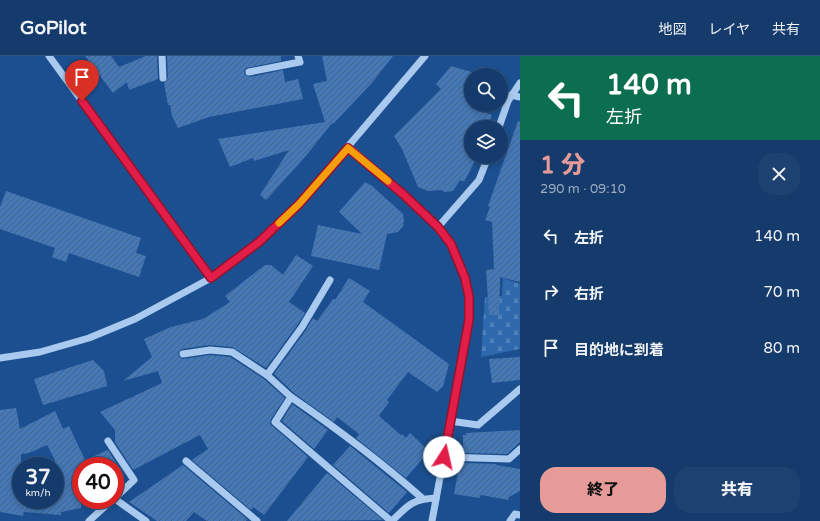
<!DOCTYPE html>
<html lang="ja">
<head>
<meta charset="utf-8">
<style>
  :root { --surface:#143b6b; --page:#1d4271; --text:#f1f3f6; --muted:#9dadc1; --line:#33557e; --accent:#e69b98 }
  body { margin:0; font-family:"Varela Round","Noto Sans JP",sans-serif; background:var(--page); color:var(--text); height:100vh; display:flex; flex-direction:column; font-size:15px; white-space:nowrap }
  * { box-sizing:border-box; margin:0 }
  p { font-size:13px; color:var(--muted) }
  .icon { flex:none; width:22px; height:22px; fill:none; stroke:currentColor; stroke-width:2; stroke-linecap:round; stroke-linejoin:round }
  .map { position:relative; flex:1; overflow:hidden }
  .panel { display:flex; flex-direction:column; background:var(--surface); width:300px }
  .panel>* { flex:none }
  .banner { background:#0b6e4f; color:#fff; overflow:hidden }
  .tools { position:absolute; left:464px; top:12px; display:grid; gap:8px }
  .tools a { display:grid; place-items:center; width:44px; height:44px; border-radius:50%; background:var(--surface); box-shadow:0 2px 6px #0003,0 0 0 1px var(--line); font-size:20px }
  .speed { position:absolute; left:12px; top:401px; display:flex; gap:8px; font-size:20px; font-weight:700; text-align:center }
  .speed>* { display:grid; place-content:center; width:52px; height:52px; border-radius:50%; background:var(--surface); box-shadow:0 2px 6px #0003,0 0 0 1px var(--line); line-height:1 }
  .speed small { font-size:10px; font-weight:400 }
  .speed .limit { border:6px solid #d22; background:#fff; color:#111 }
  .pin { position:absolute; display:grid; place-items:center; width:34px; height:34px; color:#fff; margin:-41px -17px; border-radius:50% 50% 50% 0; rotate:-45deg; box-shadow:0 0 4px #0007 }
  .pin .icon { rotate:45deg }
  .me { position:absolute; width:44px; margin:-22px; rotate:10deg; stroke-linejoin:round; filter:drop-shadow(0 0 3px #0008) }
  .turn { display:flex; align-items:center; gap:14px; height:84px; padding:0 20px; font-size:18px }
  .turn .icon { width:52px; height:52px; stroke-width:2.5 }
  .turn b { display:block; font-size:28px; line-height:34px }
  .round { display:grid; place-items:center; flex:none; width:42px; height:42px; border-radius:16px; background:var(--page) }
  .overview { display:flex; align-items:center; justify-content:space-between; height:68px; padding:0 20px }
  h1 { font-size:24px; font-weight:800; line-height:30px; color:var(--accent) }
  .button { display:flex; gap:8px; margin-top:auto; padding:8px 20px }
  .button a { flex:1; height:46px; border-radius:16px; background:var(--accent); color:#111; font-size:16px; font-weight:800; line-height:46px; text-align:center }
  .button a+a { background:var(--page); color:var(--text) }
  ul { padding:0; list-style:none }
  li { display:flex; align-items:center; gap:12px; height:56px; padding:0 20px }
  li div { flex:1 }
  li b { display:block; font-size:15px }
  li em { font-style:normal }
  header { display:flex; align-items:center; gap:24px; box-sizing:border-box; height:56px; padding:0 20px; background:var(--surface); border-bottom:1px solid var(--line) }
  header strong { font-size:19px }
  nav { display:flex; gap:22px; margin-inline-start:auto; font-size:14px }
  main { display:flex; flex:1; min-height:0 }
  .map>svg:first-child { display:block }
</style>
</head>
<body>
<header>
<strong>GoPilot</strong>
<nav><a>地図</a><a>レイヤ</a><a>共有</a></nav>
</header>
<main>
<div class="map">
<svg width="520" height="465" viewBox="0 0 520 465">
  <defs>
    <pattern id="cemetery-stones" width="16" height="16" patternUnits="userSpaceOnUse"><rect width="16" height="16" fill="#2e69ad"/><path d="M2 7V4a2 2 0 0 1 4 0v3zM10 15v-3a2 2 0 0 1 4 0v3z" fill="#4d80b9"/></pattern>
    <pattern id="building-hatch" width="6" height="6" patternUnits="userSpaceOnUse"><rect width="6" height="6" fill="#4478b7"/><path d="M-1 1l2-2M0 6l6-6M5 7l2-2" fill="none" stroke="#486282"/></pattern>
  </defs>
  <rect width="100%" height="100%" fill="#1b4f8f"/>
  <path fill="url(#cemetery-stones)" d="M 503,222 L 520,228 L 520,293 L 481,301 L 485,241 L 502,240 Z"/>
  <g fill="url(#building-hatch)" fill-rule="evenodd">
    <path d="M 85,0 L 111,0 L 119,11 L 146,0 L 157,0 L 158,23 L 129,34 L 127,26 L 113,37 Z"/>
    <path d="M 167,0 L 281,0 L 281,5 L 246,12 L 244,15 L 245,19 L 250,21 L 283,14 L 285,26 L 298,23 L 303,43 L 209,61 L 178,72 L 172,60 L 170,49 L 168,49 L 164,27 L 168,22 Z"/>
    <path d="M 322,0 L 393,0 L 371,28 L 333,68 L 332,67 L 305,101 L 266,144 L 260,139 L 289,94 L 254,105 L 253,102 L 230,111 L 218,83 L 325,66 L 313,28 L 327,25 Z"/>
    <path d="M 451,10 L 471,16 L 471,52 L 492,59 L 488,71 L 471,71 L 471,101 L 477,101 L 464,126 L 460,124 L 453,135 L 445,136 L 441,134 L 428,135 L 418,131 L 402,93 L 394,80 L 441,33 L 436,28 Z"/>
    <path d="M 518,65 L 520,66 L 520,226 L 500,221 L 499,259 L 489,259 L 486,214 L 494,213 L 492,166 L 485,164 L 490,151 L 488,150 Z"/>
    <path d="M 365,126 L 372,130 L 403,158 L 404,166 L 403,168 L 404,169 L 398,176 L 387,178 L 379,214 L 311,200 L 318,169 L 362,178 L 339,156 Z"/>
    <path d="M 6,135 L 141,182 L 136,197 L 146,200 L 139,221 L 69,197 L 66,206 L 52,201 L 55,192 L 0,173 L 0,151 Z"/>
    <path d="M 296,199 L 313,210 L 289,246 L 305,257 L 298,268 L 266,312 L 232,291 L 209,289 L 182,293 L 178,297 L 179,301 L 183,303 L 210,299 L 230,301 L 264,323 L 285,342 L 271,363 L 270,368 L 308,401 L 264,459 L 253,451 L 251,454 L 192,404 L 208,393 L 200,379 L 133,414 L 115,386 L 115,374 L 100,356 L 162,327 L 158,315 L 123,325 L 152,301 L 144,283 L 171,271 L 203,263 L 230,246 L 225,240 L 265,209 L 271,209 L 283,219 Z"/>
    <path d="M 349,222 L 370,235 L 363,246 L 449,308 L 443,330 L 437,336 L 408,316 L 387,344 L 389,346 L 379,360 L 401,379 L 402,378 L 406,382 L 410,377 L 429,395 L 406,422 L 356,382 L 359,378 L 337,361 L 334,366 L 294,337 L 274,318 L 306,274 L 313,262 L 317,265 L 334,242 L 335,244 Z"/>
    <path d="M 520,301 L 520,324 L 492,327 L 489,303 Z"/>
    <path d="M 93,304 L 104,315 L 107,330 L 43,349 L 34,323 Z"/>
    <path d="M 292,348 L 328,374 L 314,393 L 282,365 Z"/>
    <path d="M 16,352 L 20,373 L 55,355 L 63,373 L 69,370 L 85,404 L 108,394 L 124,419 L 115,423 L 115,410 L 81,410 L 81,452 L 61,456 L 61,459 L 24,456 L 23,460 L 0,456 L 0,354 ZM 47,389 L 55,404 L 55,444 L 21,444 L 21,398 L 29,397 Z"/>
    <path d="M 520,374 L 520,386 L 507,398 L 463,397 L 463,379 L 466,379 L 466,377 Z"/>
    <path d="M 350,390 L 407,436 L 389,457 L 333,409 Z"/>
    <path d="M 463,407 L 497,408 L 496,409 L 520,413 L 520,435 L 509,441 L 508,444 L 481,439 L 479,442 L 454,438 L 459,411 L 463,412 Z"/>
    <path d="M 183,409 L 247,463 L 246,465 L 207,465 L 194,456 L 186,465 L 157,465 L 129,446 Z"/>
    <path d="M 327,417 L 383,464 L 287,465 Z"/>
  </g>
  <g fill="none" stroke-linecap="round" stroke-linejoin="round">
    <g stroke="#a9c9ee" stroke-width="7">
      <path d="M 49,0 L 211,222"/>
      <path d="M 162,0 L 163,22"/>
      <path d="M 249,16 L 300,6 L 298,0"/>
      <path d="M 511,39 L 520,41"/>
      <path d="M 499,71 L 508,45 L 520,27"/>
      <path d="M 349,91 C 373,112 397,132 420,154 C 431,164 442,175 450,188 C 465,210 469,238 469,264 L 432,465"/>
      <path d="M 438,171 L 479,124 L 488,101"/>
      <path d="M 183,298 L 210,294 L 232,296 L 267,319 L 291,341 L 275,366 L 391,465"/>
      <path d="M 0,302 L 40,296 L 89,282 L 135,263 L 211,222 L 259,185 L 299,148 L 425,0"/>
      <path d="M 267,319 L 302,271 L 330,224"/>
      <path d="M 291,341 C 336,372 381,406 422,442"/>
      <path d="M 450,365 L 478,369 L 520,333"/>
      <path d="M 108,385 L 134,424 L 115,442"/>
      <path d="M 443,401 L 509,403 L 520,393"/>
      <path d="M 186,405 L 257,465"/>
      <path d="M 115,443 L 146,465"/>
      <path d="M 89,465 L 112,444"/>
      <path d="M 392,465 C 408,449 413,443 436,442"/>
      <path d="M 510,465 L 515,458 L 520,459"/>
    </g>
  </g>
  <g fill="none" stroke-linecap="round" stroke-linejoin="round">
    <defs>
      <path id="route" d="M 82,45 L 211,222 L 259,186 L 299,148 L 348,92 L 403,138 L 438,171 L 451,188 L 465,222 L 469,241 L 469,264 L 444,401"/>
    </defs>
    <use href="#route" stroke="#92132f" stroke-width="10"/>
    <use href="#route" stroke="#e11d48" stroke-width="7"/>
    <path stroke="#f59e0b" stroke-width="7" d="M 279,167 L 299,148 L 348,92 L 388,125"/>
  </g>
</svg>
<div class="tools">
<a><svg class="icon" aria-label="search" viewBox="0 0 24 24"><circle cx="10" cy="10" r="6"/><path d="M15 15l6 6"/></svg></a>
<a><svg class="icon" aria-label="layers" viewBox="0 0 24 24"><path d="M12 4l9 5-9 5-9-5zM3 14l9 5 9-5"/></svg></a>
</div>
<div class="speed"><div>37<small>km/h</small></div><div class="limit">40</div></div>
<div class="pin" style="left:82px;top:45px;background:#d93025"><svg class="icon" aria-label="arrive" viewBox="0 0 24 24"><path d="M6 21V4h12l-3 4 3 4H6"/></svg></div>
<svg class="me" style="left:444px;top:401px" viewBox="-20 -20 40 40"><circle r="19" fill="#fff"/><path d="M0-13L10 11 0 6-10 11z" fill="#e11d48"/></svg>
</div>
<section class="panel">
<div class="banner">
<div class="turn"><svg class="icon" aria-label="left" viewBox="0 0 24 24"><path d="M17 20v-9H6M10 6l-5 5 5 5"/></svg><div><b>140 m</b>左折</div></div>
</div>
<div class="overview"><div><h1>1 分</h1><p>290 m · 09:10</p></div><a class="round"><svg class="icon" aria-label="close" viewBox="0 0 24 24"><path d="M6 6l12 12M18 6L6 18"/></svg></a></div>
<ul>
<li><svg class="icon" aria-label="left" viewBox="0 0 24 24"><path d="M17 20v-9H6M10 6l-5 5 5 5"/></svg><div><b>左折</b></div><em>140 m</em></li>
<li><svg class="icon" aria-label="right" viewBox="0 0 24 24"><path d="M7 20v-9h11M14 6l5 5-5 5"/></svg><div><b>右折</b></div><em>70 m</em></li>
<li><svg class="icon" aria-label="arrive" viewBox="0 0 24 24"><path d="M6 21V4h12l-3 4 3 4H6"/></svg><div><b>目的地に到着</b></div><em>80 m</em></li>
</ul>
<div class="button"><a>終了</a><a>共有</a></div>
</section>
</main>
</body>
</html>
